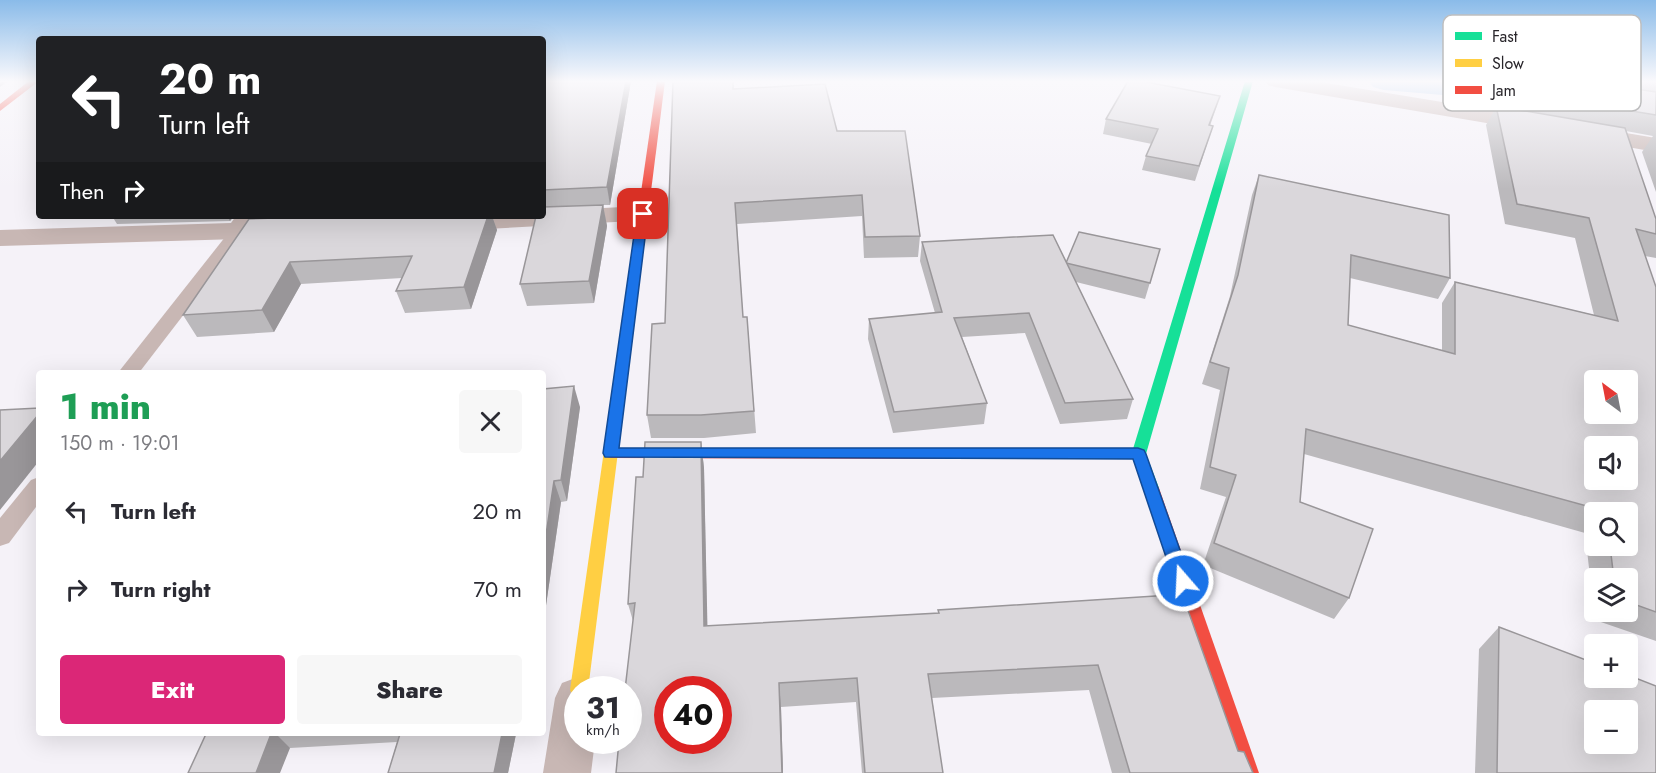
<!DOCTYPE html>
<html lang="en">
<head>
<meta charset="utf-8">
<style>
  :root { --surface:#fff; --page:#f7f7f7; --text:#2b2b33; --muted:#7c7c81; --accent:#db2777 }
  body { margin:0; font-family:Jost,sans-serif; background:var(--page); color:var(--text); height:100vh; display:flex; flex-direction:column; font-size:22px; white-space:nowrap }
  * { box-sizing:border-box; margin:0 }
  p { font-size:20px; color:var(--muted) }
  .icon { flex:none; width:33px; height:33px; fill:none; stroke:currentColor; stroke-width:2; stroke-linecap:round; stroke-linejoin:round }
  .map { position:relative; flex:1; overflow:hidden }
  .panel { position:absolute; left:36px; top:370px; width:510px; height:366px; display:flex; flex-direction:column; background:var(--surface); border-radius:6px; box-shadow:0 6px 24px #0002 }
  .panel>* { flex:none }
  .banner { position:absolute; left:36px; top:36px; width:510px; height:183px; border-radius:6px; box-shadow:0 6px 24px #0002; background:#202124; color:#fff; overflow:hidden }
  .needle { width:39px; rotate:328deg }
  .controls { position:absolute; left:1584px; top:370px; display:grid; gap:12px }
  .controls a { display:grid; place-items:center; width:54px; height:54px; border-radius:6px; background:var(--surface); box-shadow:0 6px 24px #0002; font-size:30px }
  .speed { position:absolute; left:564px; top:676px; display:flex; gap:12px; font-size:30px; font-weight:700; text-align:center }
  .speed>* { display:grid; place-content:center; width:78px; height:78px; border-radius:50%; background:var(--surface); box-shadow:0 6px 24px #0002; line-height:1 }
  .speed small { font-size:15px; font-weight:400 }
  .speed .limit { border:9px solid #d22; background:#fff; color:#111 }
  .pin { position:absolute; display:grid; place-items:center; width:51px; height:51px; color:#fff; margin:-26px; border-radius:12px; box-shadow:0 3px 9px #0006 }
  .me { position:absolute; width:66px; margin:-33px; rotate:341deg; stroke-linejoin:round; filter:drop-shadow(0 0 4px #0008) }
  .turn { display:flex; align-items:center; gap:21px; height:126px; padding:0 24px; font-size:27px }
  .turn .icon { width:78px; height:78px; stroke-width:2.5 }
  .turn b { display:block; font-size:42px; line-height:51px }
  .then { display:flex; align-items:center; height:57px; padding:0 24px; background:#0003; gap:12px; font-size:22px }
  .round { display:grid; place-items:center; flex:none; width:63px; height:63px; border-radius:6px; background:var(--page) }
  .summary { display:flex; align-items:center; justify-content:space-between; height:102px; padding:0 24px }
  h1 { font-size:36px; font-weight:800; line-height:45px; color:#1e9e55 }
  .action { display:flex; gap:12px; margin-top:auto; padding:12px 24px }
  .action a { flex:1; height:69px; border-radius:6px; background:var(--accent); color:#fff; font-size:24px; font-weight:800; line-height:69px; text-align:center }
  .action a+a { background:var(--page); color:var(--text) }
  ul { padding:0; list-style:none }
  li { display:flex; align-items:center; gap:18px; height:78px; padding:0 24px }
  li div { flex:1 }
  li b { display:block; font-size:22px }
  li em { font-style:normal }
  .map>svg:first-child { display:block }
</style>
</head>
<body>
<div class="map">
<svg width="1656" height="773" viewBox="0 0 1656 773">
  <rect width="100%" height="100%" fill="#f5f2f8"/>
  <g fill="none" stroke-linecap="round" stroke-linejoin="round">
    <path fill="#9ec5eb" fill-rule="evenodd" d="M 1369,81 L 1485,81 L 1656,116 L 1656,136 L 1478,98 L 1384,90 L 1373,87 Z"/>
    <g fill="#c8b7b4" fill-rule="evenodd">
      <path d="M 239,226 L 245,227 L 248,231 L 138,374 L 117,374 L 233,227 Z"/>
      <path d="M 39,477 L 39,503 L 9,543 L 0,546 L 0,518 L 31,480 Z"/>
    </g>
    <g fill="#c8b7b4" fill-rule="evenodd">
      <path d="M 1265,81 L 1314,81 L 1533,117 L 1541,119 L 1544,124 L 1541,129 L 1533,131 L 1275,87 L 1268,85 Z"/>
      <path d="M 1584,126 L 1656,138 L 1656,152 L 1576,138 L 1572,133 L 1576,128 Z"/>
      <path d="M 643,206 L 652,208 L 656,214 L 652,220 L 450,231 L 441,229 L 437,223 L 441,217 L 446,216 L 543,216 L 543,211 Z"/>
      <path d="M 236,216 L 262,216 L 249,237 L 239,239 L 0,246 L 0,230 L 231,223 Z"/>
      <path d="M 578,677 L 594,683 L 597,690 L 578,690 L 578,741 L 595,741 L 591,773 L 543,773 L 555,698 L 562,683 Z"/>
    </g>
    <path fill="#16e098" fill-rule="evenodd" d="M 1245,81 L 1253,81 L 1146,454 L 1159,488 L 1156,492 L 1151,494 L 1146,492 L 1134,459 L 938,458 L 936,454 L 938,450 L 943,449 L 1133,449 Z"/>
    <path fill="#ffcf43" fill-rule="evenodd" d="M 629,313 L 635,317 L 588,690 L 578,690 L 578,698 L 573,696 L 570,690 L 623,317 Z"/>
    <g fill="#f24e42" fill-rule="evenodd">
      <path d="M 29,81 L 39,81 L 0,111 L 0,104 Z"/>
      <path d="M 657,81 L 665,81 L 635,317 L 629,321 L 623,317 Z"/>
      <path d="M 611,448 L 943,449 L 948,450 L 950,454 L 948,458 L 943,459 L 611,458 L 606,457 L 604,453 L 606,449 Z"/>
      <path d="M 1151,482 L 1156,484 L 1159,488 L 1259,773 L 1239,773 L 1143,488 L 1146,484 Z"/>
    </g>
  </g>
  <g fill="#bbb9bc" fill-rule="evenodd">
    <path d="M 543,81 L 631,81 L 610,205 L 603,205 L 607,226 L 594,303 L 527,306 L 520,284 L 543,216 Z"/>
    <path d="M 673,81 L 734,81 L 734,89 L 837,131 L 920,236 L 918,257 L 864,258 L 862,216 L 737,224 L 743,317 L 747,317 L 756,433 L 704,438 L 651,438 L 647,415 L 665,323 Z"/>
    <path d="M 1478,81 L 1656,81 L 1656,192 L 1642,152 L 1653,136 L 1626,131 L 1656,219 L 1656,258 L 1645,256 L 1656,287 L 1656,641 L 1595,620 L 1585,533 L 1304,454 L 1300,502 L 1349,598 L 1334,619 L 1203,565 L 1226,497 L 1200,489 L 1220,390 L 1202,384 L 1230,296 L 1252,195 L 1259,175 L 1450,278 L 1438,299 L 1350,278 L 1348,325 L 1442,350 L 1442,303 L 1455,282 L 1594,315 L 1575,238 L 1505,224 L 1486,125 L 1495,109 L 1483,107 ZM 1594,513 L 1628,513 L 1628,546 L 1594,546 ZM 1594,579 L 1628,579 L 1628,612 L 1594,612 Z"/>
    <path d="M 1220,96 L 1210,126 L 1213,126 L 1195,181 L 1142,170 L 1146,156 L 1152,144 L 1103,134 L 1106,119 Z"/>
    <path d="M 112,216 L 234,216 L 230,221 L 117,224 Z"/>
    <path d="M 261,216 L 492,216 L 497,230 L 471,309 L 405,313 L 396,291 L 402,278 L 301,284 L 274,332 L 197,337 L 183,315 L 262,219 Z"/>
    <path d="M 922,242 L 1067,262 L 1160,249 L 1145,299 L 1076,282 L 1133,399 L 1127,419 L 1060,424 L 1025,333 L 962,337 L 987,403 L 984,424 L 893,433 L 868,339 L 869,319 L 935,313 L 920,261 Z"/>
    <path d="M 543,389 L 580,407 L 567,501 L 561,502 L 543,626 Z"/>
    <path d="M 701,442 L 704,468 L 707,626 L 938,613 L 938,610 L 1171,595 L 1238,751 L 1253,773 L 1112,773 L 1089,690 L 932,698 L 943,773 L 862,773 L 856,702 L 781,707 L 783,773 L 616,773 L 633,621 L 628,604 L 643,477 Z"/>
    <path d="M 1499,627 L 1656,773 L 1475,773 L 1479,649 Z"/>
    <path d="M 206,734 L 516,734 L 508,773 L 388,773 L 397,742 L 290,748 Z"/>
  </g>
  <g fill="#999699">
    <path d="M 0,81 L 8,81 L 0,87 Z"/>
    <path d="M 626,81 L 631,81 L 610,205 L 607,187 Z"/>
    <path d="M 603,205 L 607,226 L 594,303 L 589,281 Z"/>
    <path d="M 227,216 L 234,216 L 230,221 Z"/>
    <path d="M 488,216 L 492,216 L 497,230 L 471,309 L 464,287 Z"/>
    <path d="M 290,262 L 301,284 L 274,332 L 262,310 Z"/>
    <path d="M 574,386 L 580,407 L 567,501 L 561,480 Z"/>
    <path d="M 39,414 L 39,461 L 0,510 L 0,461 Z"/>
    <path d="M 701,442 L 704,468 L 708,651 L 704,626 Z"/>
    <path d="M 554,481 L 561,502 L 543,626 L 543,555 Z"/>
    <path d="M 779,683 L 781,707 L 783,773 L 782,773 Z"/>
    <path d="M 271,734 L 276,734 L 290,748 L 280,773 L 256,773 Z"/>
    <path d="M 502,734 L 516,734 L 508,773 L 494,773 Z"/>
  </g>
  <g fill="#dad7db" stroke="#999699" stroke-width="1.5" fill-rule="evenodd">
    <path d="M 543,81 L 626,81 L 607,187 L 543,190 Z"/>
    <path d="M 673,81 L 733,81 L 733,89 L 825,84 L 837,131 L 905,131 L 920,236 L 865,237 L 862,195 L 735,203 L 743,317 L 747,317 L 754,411 L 701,415 L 647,415 L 652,324 L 665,323 Z"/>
    <path d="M 1128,81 L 1141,81 L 1220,96 L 1209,125 L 1213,126 L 1199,166 L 1146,156 L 1158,129 L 1106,119 Z"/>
    <path d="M 1491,81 L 1587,81 L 1656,92 L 1656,115 L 1492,88 Z"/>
    <path d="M 1496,106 L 1625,128 L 1656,219 L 1656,234 L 1636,229 L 1656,287 L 1656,612 L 1628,602 L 1628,579 L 1614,579 L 1610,546 L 1628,546 L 1628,513 L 1605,513 L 1605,511 L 1306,429 L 1300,502 L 1373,529 L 1349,598 L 1214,543 L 1236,475 L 1210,467 L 1229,368 L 1210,362 L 1238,275 L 1259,175 L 1449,215 L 1450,278 L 1351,255 L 1348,325 L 1455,354 L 1455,282 L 1618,321 L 1589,218 L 1517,204 ZM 1594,381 L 1628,381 L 1628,414 L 1594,414 ZM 1594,447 L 1628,447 L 1628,480 L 1594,480 Z"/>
    <path d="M 603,205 L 589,281 L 520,284 L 536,216 L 543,216 L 543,207 Z"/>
    <path d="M 328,216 L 488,216 L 464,287 L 396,291 L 412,256 L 290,262 L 262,310 L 183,315 L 249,219 Z"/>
    <path d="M 1079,232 L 1160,249 L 1150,283 L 1066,263 Z"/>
    <path d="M 1053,235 L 1133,399 L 1065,403 L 1029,313 L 954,318 L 987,403 L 894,412 L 869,319 L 942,312 L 922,242 Z"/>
    <path d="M 574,386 L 561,480 L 554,481 L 543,555 L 543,389 Z"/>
    <path d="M 39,408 L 39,414 L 0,461 L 0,410 Z"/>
    <path d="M 645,442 L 701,442 L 704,626 L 939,613 L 938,610 L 1171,595 L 1184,599 L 1238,751 L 1244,752 L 1253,773 L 1130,773 L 1098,665 L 928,674 L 943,773 L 865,773 L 857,678 L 779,683 L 782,773 L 616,773 L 619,741 L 628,741 L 628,690 L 625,690 L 635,603 L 628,604 L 636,477 L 643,477 ZM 668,690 L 718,690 L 718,741 L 668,741 Z"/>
    <path d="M 1499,627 L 1594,663 L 1594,678 L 1628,678 L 1628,675 L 1656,686 L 1656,773 L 1497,773 ZM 1594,711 L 1628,711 L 1628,744 L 1594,744 Z"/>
    <path d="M 206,734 L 271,734 L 256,773 L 188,773 Z"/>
    <path d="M 400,734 L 502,734 L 494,773 L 388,773 Z"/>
  </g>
  <linearGradient id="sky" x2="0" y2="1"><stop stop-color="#8abbe9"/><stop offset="0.43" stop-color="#faf9fc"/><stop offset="1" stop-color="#faf9fc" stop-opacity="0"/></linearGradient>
  <rect width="1656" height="189" fill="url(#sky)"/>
  <path fill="#1a73e8" stroke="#114b97" stroke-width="1.5" d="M 643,211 L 648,214 L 619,448 L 1138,448 L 1144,450 L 1146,454 L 1191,581 L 1189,586 L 1183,588 L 1177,586 L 1174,581 L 1133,459 L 605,457 L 603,453 L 637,214 Z"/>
  <rect x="1443" y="15" width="198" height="96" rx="9" fill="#fff" stroke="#bebebf" stroke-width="1.5"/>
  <rect x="1455" y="32" width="27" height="8" fill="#16e098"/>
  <rect x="1455" y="59" width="27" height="8" fill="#ffcf43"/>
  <rect x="1455" y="86" width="27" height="8" fill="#f24e42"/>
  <g font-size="16" fill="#28252a">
    <text x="1492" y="42">Fast</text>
    <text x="1492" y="69">Slow</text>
    <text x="1492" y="96">Jam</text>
  </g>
</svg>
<div class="controls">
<a><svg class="needle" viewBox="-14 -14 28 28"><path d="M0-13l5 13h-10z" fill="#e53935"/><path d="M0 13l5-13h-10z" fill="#7c7c81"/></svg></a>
<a><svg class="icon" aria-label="sound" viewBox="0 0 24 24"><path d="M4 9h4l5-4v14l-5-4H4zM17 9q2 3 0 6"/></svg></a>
<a><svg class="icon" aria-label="search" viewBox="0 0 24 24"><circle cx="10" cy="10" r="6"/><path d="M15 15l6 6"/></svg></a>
<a><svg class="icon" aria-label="layers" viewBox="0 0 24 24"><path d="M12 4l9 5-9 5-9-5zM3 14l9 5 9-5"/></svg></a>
<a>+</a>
<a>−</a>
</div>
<div class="speed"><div>31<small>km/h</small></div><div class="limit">40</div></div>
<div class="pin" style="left:643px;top:214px;background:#d93025"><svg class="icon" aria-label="arrive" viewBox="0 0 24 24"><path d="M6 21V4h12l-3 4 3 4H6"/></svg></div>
<svg class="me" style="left:1183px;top:581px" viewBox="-20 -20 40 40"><circle r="17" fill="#1a73e8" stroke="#fff" stroke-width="3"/><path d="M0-11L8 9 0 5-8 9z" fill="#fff"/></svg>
<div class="banner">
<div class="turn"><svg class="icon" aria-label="left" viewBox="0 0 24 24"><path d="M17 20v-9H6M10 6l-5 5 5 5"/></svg><div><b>20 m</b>Turn left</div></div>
<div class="then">Then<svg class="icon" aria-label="right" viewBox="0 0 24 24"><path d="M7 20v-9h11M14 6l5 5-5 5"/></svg></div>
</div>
<section class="panel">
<div class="summary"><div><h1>1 min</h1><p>150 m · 19:01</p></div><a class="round"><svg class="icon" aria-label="close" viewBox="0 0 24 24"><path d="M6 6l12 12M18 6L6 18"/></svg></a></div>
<ul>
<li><svg class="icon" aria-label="left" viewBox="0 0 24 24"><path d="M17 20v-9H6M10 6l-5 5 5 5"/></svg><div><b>Turn left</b></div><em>20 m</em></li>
<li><svg class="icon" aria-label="right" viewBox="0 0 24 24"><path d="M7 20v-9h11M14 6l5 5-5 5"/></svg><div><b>Turn right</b></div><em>70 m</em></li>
</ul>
<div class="action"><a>Exit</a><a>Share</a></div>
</section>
</div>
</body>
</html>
